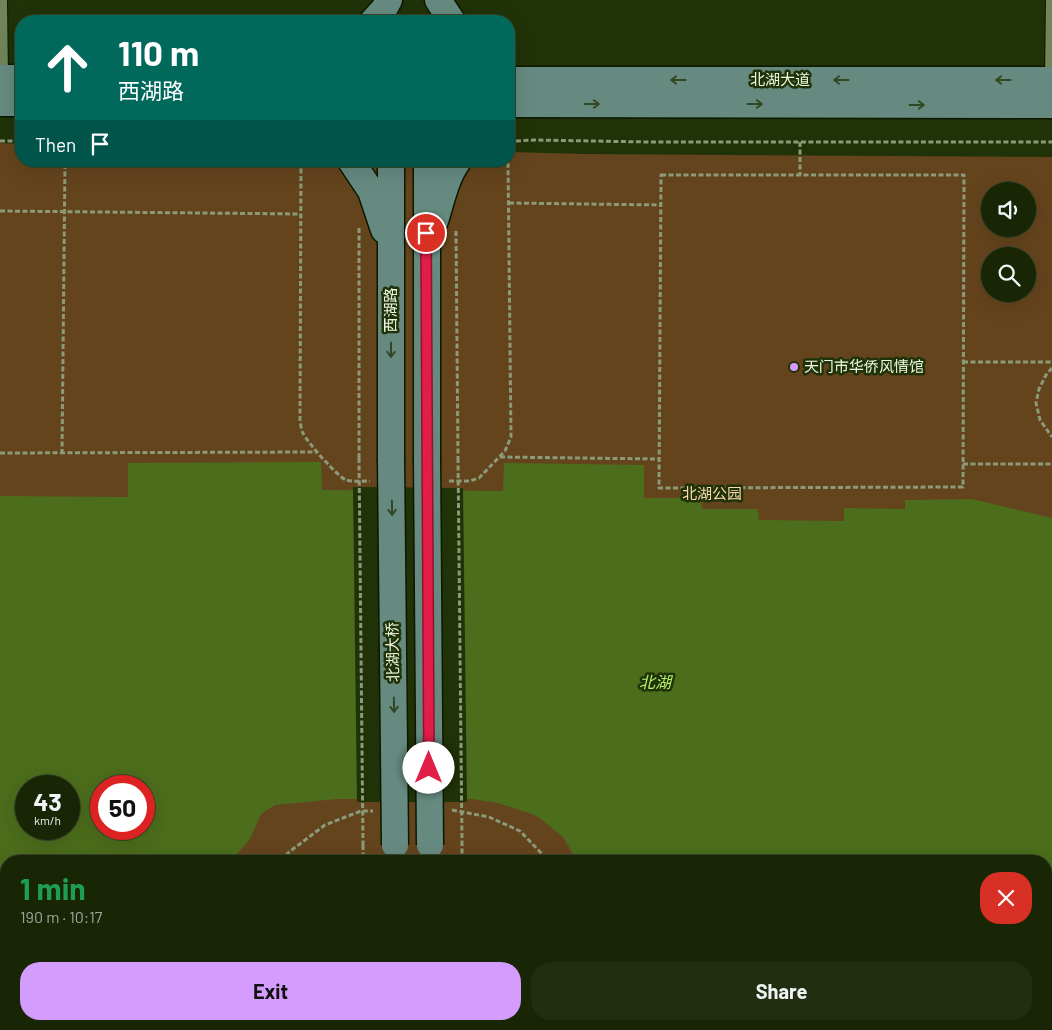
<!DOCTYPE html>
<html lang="en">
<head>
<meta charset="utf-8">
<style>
  :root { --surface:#182605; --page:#212e0f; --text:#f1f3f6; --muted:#9fa59a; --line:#364327; --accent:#d39cfd }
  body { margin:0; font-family:Barlow,"Noto Sans SC",sans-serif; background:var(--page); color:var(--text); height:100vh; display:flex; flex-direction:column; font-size:19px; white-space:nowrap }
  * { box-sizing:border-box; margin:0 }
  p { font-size:16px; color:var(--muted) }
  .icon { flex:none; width:28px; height:28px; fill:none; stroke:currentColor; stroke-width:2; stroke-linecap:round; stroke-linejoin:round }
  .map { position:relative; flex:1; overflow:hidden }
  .side { position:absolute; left:0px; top:855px; width:1052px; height:175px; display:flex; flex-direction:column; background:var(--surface); border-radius:20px 20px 0 0; box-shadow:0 5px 20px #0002,0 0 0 1px var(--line) }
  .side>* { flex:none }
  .banner { position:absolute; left:15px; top:15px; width:500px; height:152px; border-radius:20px; box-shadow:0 5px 20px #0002,0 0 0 1px var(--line); background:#00695c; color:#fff; overflow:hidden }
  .controls { position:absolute; left:981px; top:182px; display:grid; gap:10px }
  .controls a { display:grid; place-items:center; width:55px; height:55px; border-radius:50%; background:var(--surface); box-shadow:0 5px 20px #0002,0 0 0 1px var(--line); font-size:25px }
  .speed { position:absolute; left:15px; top:775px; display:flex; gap:10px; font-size:25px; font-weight:700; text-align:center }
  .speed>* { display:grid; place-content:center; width:65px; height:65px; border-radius:50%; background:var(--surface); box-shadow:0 5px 20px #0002,0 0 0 1px var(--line); line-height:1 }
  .speed small { font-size:12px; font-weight:400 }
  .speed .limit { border:8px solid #d22; background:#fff; color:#111 }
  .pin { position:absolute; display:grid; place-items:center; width:42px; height:42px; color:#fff; margin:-21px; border:2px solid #fff; border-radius:50%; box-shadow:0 1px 5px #0007 }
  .me { position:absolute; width:55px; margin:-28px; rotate:0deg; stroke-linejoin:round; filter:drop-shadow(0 0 4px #0008) }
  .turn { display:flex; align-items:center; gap:18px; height:105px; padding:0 20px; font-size:22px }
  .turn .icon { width:65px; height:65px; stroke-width:2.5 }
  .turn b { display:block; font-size:35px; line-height:42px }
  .then { display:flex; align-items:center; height:48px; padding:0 20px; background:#0003; gap:10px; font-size:19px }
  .round { display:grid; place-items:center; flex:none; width:52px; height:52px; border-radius:20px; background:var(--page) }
  .head { display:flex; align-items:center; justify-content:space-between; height:85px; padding:0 20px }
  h1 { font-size:30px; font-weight:700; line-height:38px; color:#1e9e55 }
  .action { display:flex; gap:10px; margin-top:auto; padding:10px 20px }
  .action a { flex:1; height:58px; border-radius:20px; background:var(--accent); color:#111; font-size:20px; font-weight:700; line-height:58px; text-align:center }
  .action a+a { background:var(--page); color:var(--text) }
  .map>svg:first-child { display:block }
</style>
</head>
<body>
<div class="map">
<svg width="1052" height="1030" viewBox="0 0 1052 1030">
  <rect width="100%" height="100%" fill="#203207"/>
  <path fill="#64441d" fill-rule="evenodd" d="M 0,143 L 21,144 L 21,161 L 509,161 L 509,152 L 585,154 L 1052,157 L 1052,1030 L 0,1030 ZM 990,191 L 1028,191 L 1028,229 L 990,229 ZM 990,256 L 1028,256 L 1028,294 L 990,294 ZM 26,786 L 69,786 L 69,829 L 26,829 ZM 101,786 L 144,786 L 144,829 L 101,829 ZM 6,861 L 1046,861 L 1046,1024 L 6,1024 Z"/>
  <g fill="#4c6d1c" fill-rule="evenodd">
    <path d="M 321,462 L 322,490 L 503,491 L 504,463 L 644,465 L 644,498 L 701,498 L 702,509 L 758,509 L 759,520 L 844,521 L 844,508 L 905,509 L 905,500 L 972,499 L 1052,518 L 1052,1030 L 1003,1030 L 996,1024 L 1046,1024 L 1046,861 L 577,861 L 563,837 L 541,819 L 532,814 L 498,803 L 472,799 L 337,799 L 275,805 L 261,814 L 250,839 L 237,854 L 227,861 L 6,861 L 6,925 L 0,925 L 0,496 L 128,497 L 128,463 ZM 26,786 L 69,786 L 69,829 L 26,829 ZM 101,786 L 144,786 L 144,829 L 101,829 Z"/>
    <path d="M 735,1024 L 832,1024 L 808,1030 L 757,1030 Z"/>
  </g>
  <path fill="#203207" d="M 353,487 L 463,488 L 467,802 L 357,802 Z"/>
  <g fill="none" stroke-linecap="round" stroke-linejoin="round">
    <defs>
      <g id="lane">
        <path d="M 2,0 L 3,77"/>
        <path d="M 1050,79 L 1051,0"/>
      </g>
      <g id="secondary">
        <path d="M 438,0 L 452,21"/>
        <path d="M 373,21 L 384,9 L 389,0"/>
        <path d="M 0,78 L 21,78"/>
        <path d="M 509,80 L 1052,80"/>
        <path d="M 0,103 L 21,103"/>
        <path d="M 509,104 L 1052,105"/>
        <path d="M 351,161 L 371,191 L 384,230"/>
        <path d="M 391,161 L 391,459"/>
        <path d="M 427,161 L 427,459"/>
        <path d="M 435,221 C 441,202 446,177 458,161"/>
        <path d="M 396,1024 L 396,1030"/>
        <path d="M 431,1024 L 431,1030"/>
      </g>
    </defs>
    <use href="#lane" stroke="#0c1800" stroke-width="12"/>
    <use href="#secondary" stroke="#0c1800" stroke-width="29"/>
    <g stroke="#8b9a79" stroke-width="3" stroke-dasharray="5 2.5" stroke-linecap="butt">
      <path d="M 0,141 L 21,141"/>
      <path d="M 800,142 L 800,175"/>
      <path d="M 509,144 L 517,141 L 534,140 L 649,142 L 1052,142"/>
      <path d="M 301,161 L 300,421 C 301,425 301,430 303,433 C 306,441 338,477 346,480 C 353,482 362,481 370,481"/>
      <path d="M 661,175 L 964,175 L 963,487 L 659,488 Z"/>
      <path d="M 509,203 L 661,205"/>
      <path d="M 0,211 L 300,214"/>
      <path d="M 359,228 L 359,458"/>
      <path d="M 456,231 L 458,458"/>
      <path d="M 963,362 L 1052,362"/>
      <path d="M 1052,368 L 1046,375 L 1039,389 L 1036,403 L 1040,420 L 1052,437"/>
      <path d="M 0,453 L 317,452"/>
      <path d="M 62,454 L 65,161"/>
      <path d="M 500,457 L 659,459"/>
      <path d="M 963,464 L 1052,464"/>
      <path d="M 449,481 L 470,481 L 479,478 L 505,451 L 511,437 L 508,161"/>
      <path d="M 452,810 L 489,817 L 520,831 L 544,856 L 546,861"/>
      <path d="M 363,845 L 363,861"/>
      <path d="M 281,861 L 289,852 L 325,825 L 361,811 L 373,811"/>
      <path d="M 462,861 L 462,844"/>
      <path d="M 0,970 L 6,971"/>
      <path d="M 318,1024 L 324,1030"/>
      <path d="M 460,1024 L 461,1030"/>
      <path d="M 645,1024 L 652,1030"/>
      <path d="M 86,1030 L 100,1024"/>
      <path d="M 365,1030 L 366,1024"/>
      <path d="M 530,1030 L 537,1024"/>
    </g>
    <use href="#lane" stroke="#70855a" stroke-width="10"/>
    <use href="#secondary" stroke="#668a80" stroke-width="26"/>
    <defs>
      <g id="secondary-bridge">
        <path d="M 391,459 L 395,845"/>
        <path d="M 427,459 L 430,845"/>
      </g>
    </defs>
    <use href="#secondary-bridge" stroke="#0c1800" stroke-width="29" stroke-linecap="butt"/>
    <g stroke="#8b9a79" stroke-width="3" stroke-dasharray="5 2.5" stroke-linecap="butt">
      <path d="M 359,458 L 363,845"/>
      <path d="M 458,458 L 462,844"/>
    </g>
    <use href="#secondary-bridge" stroke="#668a80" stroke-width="26"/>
  </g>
  <defs><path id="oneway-shaft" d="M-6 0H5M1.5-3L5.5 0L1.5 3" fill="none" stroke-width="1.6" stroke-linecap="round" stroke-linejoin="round" transform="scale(1.25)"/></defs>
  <g stroke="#324825">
    <use href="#oneway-shaft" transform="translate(678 80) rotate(-180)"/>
    <use href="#oneway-shaft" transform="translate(841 80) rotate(180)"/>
    <use href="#oneway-shaft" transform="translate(1003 80) rotate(180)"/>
    <use href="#oneway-shaft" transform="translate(592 104)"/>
    <use href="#oneway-shaft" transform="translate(755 104)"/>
    <use href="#oneway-shaft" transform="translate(917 105)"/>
    <use href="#oneway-shaft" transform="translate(391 350) rotate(90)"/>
    <use href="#oneway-shaft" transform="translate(392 508) rotate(89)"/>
    <use href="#oneway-shaft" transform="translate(394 705) rotate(89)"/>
  </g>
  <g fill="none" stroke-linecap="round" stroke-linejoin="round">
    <defs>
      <path id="route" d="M 426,233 L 429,768"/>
    </defs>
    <use href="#route" stroke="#92132f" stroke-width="12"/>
    <use href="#route" stroke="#e11d48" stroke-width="9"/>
  </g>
  <circle fill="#d39cfd" stroke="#203207" stroke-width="2" cx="794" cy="367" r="5"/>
  <g text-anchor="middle" stroke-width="5" stroke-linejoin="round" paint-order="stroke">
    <g font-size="15" fill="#ecf8e1" stroke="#203207">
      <text x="780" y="85">北湖大道</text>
      <text transform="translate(391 310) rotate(-90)" y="5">西湖路</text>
      <text transform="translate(393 652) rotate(-91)" y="5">北湖大桥</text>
    </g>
    <g font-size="15" fill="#ecf8e1" stroke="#203207" text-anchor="start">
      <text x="804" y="372">天门市华侨风情馆</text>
    </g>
    <g font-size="15" fill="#fdd7ae" stroke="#203207">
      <text x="712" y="499">北湖公园</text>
    </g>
    <g font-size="16" font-style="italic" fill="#b6f06c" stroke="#203207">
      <text x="655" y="688">北湖</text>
    </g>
  </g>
</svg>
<div class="controls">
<a><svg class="icon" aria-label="sound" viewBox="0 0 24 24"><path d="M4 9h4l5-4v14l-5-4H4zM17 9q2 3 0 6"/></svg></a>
<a><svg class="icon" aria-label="search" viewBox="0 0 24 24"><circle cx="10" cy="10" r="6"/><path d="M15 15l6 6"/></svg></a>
</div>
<div class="speed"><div>43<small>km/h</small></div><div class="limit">50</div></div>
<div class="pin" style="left:426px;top:233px;background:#d93025"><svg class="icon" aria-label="arrive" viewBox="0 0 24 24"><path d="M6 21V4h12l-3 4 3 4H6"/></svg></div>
<svg class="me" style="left:429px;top:768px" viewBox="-20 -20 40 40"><circle r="19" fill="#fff"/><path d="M0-13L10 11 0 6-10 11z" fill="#e11d48"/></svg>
<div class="banner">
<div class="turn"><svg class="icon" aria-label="ahead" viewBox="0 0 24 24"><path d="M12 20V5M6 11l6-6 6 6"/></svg><div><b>110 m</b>西湖路</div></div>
<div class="then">Then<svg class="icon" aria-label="arrive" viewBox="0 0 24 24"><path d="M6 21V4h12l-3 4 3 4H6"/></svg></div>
</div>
<section class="side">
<div class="head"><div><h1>1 min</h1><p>190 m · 10:17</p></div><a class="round" style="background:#d93025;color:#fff"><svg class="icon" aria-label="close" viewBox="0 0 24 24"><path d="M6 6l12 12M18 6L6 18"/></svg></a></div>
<div class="action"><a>Exit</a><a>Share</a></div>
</section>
</div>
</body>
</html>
